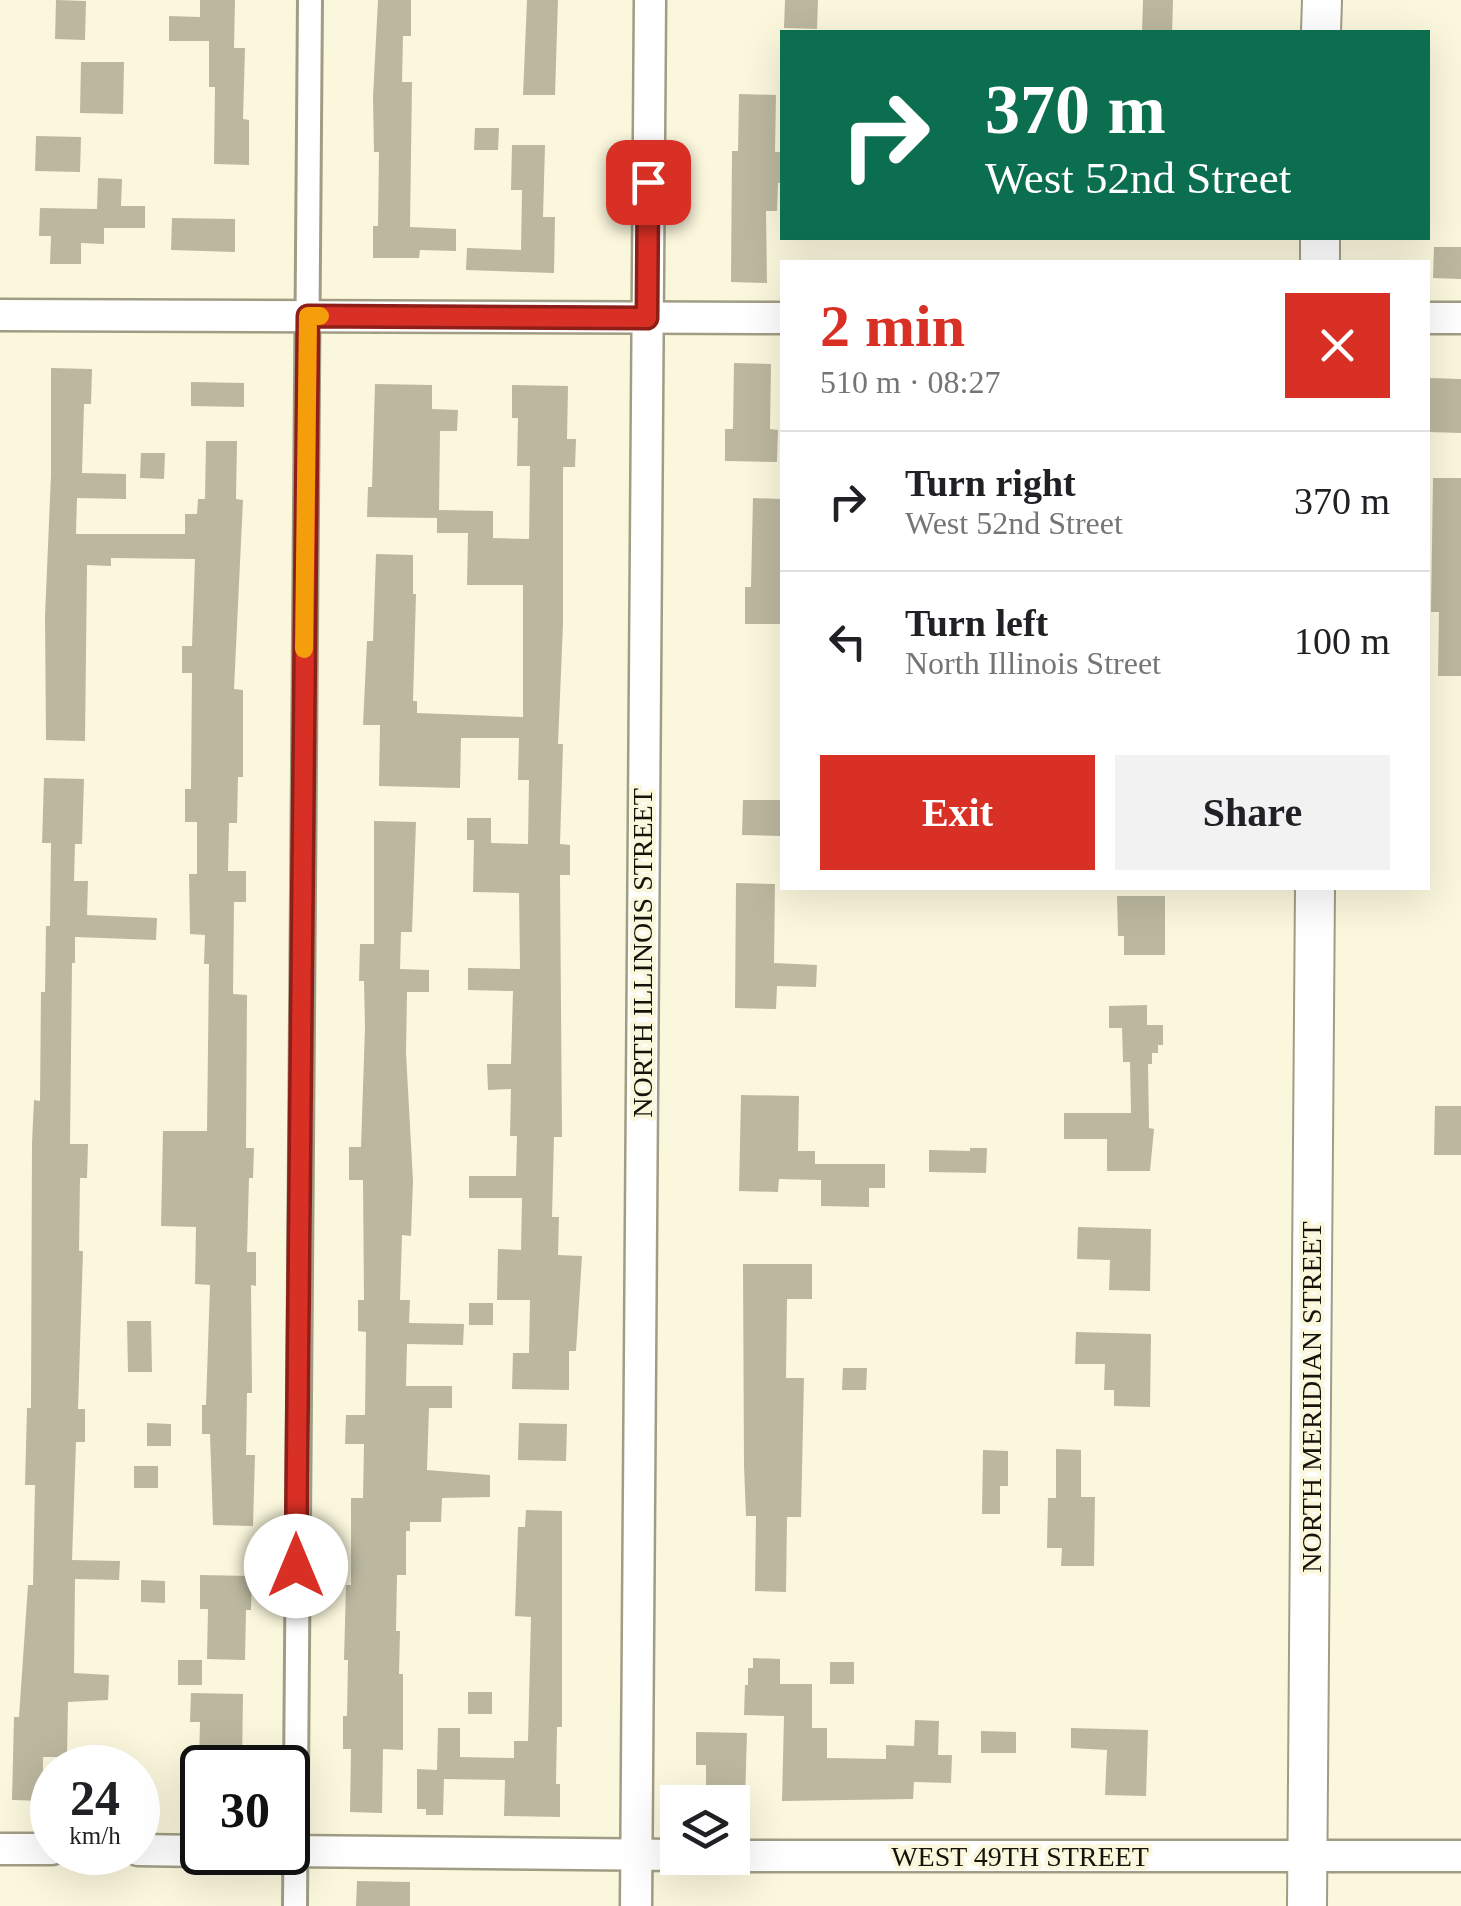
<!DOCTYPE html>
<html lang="en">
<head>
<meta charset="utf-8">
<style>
  :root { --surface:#fff; --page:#f2f2f2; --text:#202124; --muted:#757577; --line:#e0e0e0; --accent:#d93025 }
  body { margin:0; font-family:"Times New Roman",serif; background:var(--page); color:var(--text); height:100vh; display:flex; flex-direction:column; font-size:38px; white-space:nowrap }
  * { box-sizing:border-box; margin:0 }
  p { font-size:32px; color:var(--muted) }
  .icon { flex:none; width:55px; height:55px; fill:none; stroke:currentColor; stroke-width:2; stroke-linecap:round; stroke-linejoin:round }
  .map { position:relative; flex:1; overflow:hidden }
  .drawer { position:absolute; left:780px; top:260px; width:650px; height:630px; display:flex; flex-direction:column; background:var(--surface); border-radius:0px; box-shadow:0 10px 40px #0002 }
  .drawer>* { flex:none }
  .top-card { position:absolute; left:780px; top:30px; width:650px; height:210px; border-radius:0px; box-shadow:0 10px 40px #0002; background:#0b6e4f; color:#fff; overflow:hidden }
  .tools { position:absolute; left:660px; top:1785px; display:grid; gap:20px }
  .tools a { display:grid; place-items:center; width:90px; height:90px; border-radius:0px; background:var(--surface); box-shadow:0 10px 40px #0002; font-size:50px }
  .speed { position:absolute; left:30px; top:1745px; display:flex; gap:20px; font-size:50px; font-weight:700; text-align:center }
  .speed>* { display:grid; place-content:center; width:130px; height:130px; border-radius:50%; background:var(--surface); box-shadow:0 10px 40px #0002; line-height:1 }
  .speed small { font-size:25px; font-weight:400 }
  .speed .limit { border:5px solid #111; border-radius:15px; background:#fff; color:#111 }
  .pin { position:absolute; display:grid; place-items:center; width:85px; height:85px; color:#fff; margin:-42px; border-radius:20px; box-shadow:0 5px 15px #0006 }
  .me { position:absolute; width:110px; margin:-55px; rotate:0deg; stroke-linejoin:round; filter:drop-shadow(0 0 8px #0008) }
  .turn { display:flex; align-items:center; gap:35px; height:210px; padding:0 40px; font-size:45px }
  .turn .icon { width:130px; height:130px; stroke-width:2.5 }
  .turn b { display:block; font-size:70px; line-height:85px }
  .round { display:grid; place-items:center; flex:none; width:105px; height:105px; border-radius:0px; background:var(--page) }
  .headline { display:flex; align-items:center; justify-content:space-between; height:170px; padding:0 40px }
  h1 { font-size:60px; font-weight:800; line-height:75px; color:var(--accent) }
  .action { display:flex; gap:20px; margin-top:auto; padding:20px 40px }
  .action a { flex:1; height:115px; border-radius:0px; background:var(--accent); color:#fff; font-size:40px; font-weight:800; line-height:115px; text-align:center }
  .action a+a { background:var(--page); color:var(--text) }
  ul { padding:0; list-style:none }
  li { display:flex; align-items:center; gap:30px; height:140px; padding:0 40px; border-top:2px solid var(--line) }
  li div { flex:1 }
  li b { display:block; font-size:38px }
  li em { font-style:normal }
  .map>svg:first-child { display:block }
</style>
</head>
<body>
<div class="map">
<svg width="1461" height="1906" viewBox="0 0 1461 1906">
  <rect width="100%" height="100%" fill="#fbf7dd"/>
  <g fill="#bcb89f">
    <path d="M 56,0 L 86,1 L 85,40 L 55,39 Z"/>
    <path d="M 200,0 L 235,0 L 234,48 L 245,48 L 243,119 L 249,120 L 249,165 L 214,164 L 215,87 L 209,87 L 209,41 L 169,41 L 169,16 L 200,17 Z"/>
    <path d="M 378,0 L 411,0 L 411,36 L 403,36 L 402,82 L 412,82 L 410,227 L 456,229 L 456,251 L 420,250 L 419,258 L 373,258 L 373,226 L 378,226 L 379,152 L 374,152 L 373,97 Z"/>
    <path d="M 527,0 L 558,0 L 555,95 L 523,95 Z"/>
    <path d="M 785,0 L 818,0 L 817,29 L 784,28 Z"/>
    <path d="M 1143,0 L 1173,0 L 1172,32 L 1142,32 Z"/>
    <path d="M 81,62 L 124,62 L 123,114 L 80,113 Z"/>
    <path d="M 739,94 L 776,95 L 775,152 L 782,152 L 781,183 L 778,183 L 777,211 L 766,211 L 767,283 L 731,282 L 732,151 L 738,151 Z"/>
    <path d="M 475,128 L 499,128 L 498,150 L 474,150 Z"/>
    <path d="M 36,136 L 81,137 L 80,172 L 35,171 Z"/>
    <path d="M 512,145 L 545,145 L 543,217 L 555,217 L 554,273 L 466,270 L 467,248 L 521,250 L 522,190 L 511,190 Z"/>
    <path d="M 98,178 L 122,179 L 121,206 L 145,206 L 145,228 L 104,228 L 104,244 L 81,243 L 81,264 L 50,264 L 51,236 L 39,236 L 40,208 L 97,209 Z"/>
    <path d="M 172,218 L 235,219 L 235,252 L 171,250 Z"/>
    <path d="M 1434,247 L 1461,247 L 1461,279 L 1433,278 Z"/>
    <path d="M 734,363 L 771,364 L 770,429 L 778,430 L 777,462 L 725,461 L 725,429 L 733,429 Z"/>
    <path d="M 51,368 L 92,369 L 91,404 L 84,404 L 82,473 L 126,474 L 126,499 L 77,498 L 76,534 L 185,534 L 185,514 L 197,514 L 198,499 L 205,499 L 206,441 L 237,441 L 236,499 L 243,500 L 234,689 L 243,690 L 243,777 L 238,777 L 237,823 L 229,823 L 228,871 L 246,871 L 246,902 L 234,902 L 233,994 L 247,995 L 246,1148 L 254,1148 L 253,1178 L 249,1178 L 247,1252 L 256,1252 L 256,1286 L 251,1285 L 252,1393 L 247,1393 L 246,1455 L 255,1455 L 253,1526 L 213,1525 L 210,1434 L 202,1434 L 202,1405 L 206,1405 L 210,1285 L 195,1284 L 196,1227 L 161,1226 L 163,1131 L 207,1131 L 209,964 L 204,964 L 205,935 L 190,934 L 189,874 L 197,874 L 197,822 L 185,822 L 185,789 L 191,789 L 192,673 L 182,673 L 182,646 L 192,646 L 195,559 L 111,558 L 111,566 L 87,565 L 85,741 L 46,740 L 45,616 L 51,475 Z"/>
    <path d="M 1429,378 L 1461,379 L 1461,433 L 1428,432 Z"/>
    <path d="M 191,382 L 244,383 L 244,407 L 191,406 Z"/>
    <path d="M 375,384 L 432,385 L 432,409 L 458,410 L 457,431 L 440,431 L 439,510 L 493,511 L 493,538 L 529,539 L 530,466 L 517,466 L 518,418 L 512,418 L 512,385 L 568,386 L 567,439 L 576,439 L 575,467 L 563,467 L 563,624 L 558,744 L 563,744 L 560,844 L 570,845 L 570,875 L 560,875 L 562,1137 L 554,1137 L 552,1217 L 559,1217 L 558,1255 L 582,1256 L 576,1351 L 569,1351 L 569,1390 L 512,1389 L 513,1353 L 529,1353 L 530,1300 L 497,1300 L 498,1249 L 521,1250 L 522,1198 L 469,1198 L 469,1176 L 516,1176 L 517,1136 L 510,1136 L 511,1089 L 488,1090 L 487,1064 L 511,1064 L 513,991 L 468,990 L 468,968 L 520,969 L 519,893 L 473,892 L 474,840 L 467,840 L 467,818 L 491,818 L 491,843 L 528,844 L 529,780 L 518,780 L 519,738 L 461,738 L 460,788 L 379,786 L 380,725 L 363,725 L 367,641 L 373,641 L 376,554 L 413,555 L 413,594 L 416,594 L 413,701 L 417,701 L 417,713 L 523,717 L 523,585 L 467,585 L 468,533 L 437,533 L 437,518 L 367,517 L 368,487 L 372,487 Z"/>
    <path d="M 141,453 L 165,453 L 164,479 L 140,478 Z"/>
    <path d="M 1433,478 L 1461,478 L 1461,676 L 1438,676 L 1439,612 L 1431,612 Z"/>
    <path d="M 753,498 L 782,499 L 782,624 L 745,624 L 745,587 L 751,587 Z"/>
    <path d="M 44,778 L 84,779 L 82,844 L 75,844 L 74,881 L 88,881 L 87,915 L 157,918 L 156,940 L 75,937 L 75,963 L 72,963 L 70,1144 L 88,1144 L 87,1178 L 80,1178 L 79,1251 L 83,1251 L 78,1409 L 85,1409 L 85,1442 L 76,1442 L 72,1560 L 120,1561 L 119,1580 L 75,1579 L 74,1673 L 109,1675 L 108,1700 L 68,1702 L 67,1757 L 43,1757 L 43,1801 L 12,1800 L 14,1717 L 19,1717 L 28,1585 L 33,1585 L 35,1485 L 25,1485 L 27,1408 L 31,1408 L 32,1143 L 34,1100 L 40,1101 L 41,992 L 45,992 L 46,926 L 50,926 L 51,843 L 42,843 Z"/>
    <path d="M 743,800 L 782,800 L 782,836 L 742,835 Z"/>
    <path d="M 374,821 L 416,822 L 412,932 L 401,932 L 400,969 L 429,970 L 429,992 L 407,992 L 406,1053 L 413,1181 L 411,1236 L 402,1235 L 400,1300 L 410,1300 L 409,1323 L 464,1324 L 463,1345 L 407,1344 L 406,1386 L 452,1386 L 452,1408 L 429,1408 L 427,1470 L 490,1475 L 490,1497 L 442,1498 L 441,1522 L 410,1522 L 410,1531 L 406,1531 L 406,1575 L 397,1575 L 396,1631 L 400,1631 L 399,1674 L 403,1674 L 403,1750 L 383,1749 L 382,1813 L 350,1812 L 351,1749 L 343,1749 L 343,1716 L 347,1716 L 348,1660 L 344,1660 L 346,1585 L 351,1585 L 351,1498 L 363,1498 L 364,1444 L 345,1444 L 346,1415 L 365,1415 L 366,1332 L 358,1331 L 358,1300 L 364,1300 L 363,1180 L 349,1180 L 349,1147 L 361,1147 L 365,1027 L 364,981 L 359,981 L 360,944 L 374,944 Z"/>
    <path d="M 736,883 L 775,884 L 774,963 L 817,965 L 816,987 L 777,986 L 776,1009 L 735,1008 Z"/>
    <path d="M 1117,896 L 1165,896 L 1165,955 L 1124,955 L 1124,936 L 1118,936 Z"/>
    <path d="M 1147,1005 L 1147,1025 L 1163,1025 L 1163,1045 L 1158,1045 L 1158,1053 L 1152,1053 L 1152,1064 L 1148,1064 L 1149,1128 L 1154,1129 L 1150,1171 L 1107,1171 L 1107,1139 L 1064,1139 L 1064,1113 L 1131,1113 L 1130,1062 L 1123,1062 L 1122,1028 L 1109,1028 L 1109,1006 Z"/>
    <path d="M 741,1095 L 799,1096 L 798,1151 L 815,1151 L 815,1164 L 885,1164 L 885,1188 L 869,1188 L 869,1207 L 821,1206 L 821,1180 L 779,1179 L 778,1192 L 739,1191 Z"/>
    <path d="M 1435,1106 L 1461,1106 L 1461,1155 L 1434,1155 Z"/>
    <path d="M 970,1148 L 987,1148 L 986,1173 L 929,1172 L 929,1150 L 970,1151 Z"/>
    <path d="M 1078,1227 L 1151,1229 L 1150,1291 L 1109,1290 L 1110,1260 L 1077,1259 Z"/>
    <path d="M 743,1264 L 812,1264 L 812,1299 L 787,1299 L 786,1378 L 804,1378 L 801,1517 L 787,1517 L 786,1592 L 755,1591 L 756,1516 L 746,1516 L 744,1466 Z"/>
    <rect x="469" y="1303" width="24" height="22"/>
    <path d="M 127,1321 L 151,1321 L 152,1372 L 128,1372 Z"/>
    <path d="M 1076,1332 L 1151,1334 L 1150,1407 L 1114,1406 L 1114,1390 L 1104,1390 L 1105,1364 L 1075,1364 Z"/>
    <path d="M 843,1368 L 867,1368 L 866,1390 L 842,1390 Z"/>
    <path d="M 147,1423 L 171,1424 L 171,1446 L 147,1446 Z"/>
    <path d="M 519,1423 L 567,1424 L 566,1461 L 518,1460 Z"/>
    <path d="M 1056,1449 L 1081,1450 L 1081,1497 L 1095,1497 L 1094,1566 L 1061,1566 L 1062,1548 L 1047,1548 L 1048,1498 L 1056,1498 Z"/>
    <path d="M 983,1450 L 1008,1451 L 1008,1486 L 1000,1486 L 1000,1514 L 982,1514 Z"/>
    <rect x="134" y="1466" width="24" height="22"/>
    <path d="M 526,1510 L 562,1511 L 562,1727 L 557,1727 L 556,1784 L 560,1784 L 560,1817 L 504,1816 L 505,1780 L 444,1779 L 443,1815 L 426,1815 L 426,1809 L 417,1809 L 417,1769 L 437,1770 L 438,1728 L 460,1728 L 460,1757 L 514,1758 L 514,1741 L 528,1741 L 531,1617 L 515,1616 L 518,1527 L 525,1527 Z"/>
    <path d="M 200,1575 L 252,1576 L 251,1610 L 246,1610 L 245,1660 L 207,1659 L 208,1609 L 200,1609 Z"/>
    <path d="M 141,1580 L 165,1581 L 165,1603 L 141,1602 Z"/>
    <path d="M 753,1658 L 780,1659 L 780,1684 L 812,1684 L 812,1728 L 827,1728 L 827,1758 L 886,1759 L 886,1745 L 914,1746 L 915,1720 L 939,1721 L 938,1755 L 952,1755 L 951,1783 L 914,1782 L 913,1799 L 782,1801 L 784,1716 L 744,1715 L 745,1685 L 748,1685 L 748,1668 L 753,1668 Z"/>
    <rect x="178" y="1660" width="24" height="25"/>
    <rect x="830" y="1662" width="24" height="22"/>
    <rect x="468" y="1692" width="24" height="22"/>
    <path d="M 191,1693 L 243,1694 L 242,1765 L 199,1764 L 200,1722 L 190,1722 Z"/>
    <path d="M 1071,1728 L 1148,1730 L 1146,1796 L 1105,1795 L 1107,1750 L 1071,1748 Z"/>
    <path d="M 981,1731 L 1016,1732 L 1016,1753 L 981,1753 Z"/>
    <path d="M 696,1732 L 747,1733 L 745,1802 L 706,1802 L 706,1765 L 696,1765 Z"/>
    <path d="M 357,1881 L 410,1882 L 410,1906 L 356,1906 Z"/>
  </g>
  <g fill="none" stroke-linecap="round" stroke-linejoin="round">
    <defs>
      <path id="minor" d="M 295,1906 L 310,0"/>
      <g id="tertiary">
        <path d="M 0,315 L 782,318"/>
        <path d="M 1428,318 L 1461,318"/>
        <path d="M 0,1849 L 52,1849"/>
        <path d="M 138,1850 L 202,1851"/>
        <path d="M 288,1851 L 678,1855"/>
        <path d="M 732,1856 L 1461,1856"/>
        <path d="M 636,1906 L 650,0"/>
      </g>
      <g id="primary">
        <path d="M 1321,32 L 1322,0"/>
        <path d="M 1320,262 L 1320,238"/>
        <path d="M 1307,1906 L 1315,888"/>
      </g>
    </defs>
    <use href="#minor" stroke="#a19d85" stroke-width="28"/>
    <use href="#tertiary" stroke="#a19d85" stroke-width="35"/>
    <use href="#primary" stroke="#a19d85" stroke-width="42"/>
    <use href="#minor" stroke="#fff" stroke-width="22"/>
    <use href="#tertiary" stroke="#fff" stroke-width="30"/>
    <use href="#primary" stroke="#fff" stroke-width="38"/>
  </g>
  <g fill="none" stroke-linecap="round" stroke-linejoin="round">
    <defs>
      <path id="route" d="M 296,1566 L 308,316 L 647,318 L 648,182"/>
    </defs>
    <use href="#route" stroke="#8d1f18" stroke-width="25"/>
    <use href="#route" stroke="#d93025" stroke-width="18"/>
    <path stroke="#f59e0b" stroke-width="18" d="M 304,649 L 308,316 L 320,316"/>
  </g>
  <g text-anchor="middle" stroke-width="8" stroke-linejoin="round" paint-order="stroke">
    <g font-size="28" fill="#15140b" stroke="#fbf7dd">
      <text transform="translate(642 953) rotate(-90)" y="10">NORTH ILLINOIS STREET</text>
      <text transform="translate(1311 1397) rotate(-90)" y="10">NORTH MERIDIAN STREET</text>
      <text x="1020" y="1866">WEST 49TH STREET</text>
    </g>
  </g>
</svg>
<div class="tools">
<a><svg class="icon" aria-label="layers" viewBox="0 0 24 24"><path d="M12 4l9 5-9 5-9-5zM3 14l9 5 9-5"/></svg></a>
</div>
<div class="speed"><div>24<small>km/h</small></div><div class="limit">30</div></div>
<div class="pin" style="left:648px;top:182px;background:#d93025"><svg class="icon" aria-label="arrive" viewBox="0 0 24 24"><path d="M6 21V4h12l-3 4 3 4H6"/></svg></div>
<svg class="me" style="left:296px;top:1566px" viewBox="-20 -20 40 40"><circle r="19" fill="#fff"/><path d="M0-13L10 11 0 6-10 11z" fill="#d93025"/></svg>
<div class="top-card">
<div class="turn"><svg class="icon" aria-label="right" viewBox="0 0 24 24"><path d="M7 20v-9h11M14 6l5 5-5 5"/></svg><div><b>370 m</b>West 52nd Street</div></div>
</div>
<section class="drawer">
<div class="headline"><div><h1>2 min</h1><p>510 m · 08:27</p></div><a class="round" style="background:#d93025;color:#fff"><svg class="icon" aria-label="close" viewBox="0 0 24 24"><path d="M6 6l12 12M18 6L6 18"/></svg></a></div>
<ul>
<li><svg class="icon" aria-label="right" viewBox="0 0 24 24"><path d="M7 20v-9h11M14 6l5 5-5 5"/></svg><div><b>Turn right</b><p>West 52nd Street</p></div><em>370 m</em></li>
<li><svg class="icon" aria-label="left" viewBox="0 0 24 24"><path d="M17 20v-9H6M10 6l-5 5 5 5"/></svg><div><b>Turn left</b><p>North Illinois Street</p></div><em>100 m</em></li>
</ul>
<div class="action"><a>Exit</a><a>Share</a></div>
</section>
</div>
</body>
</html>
